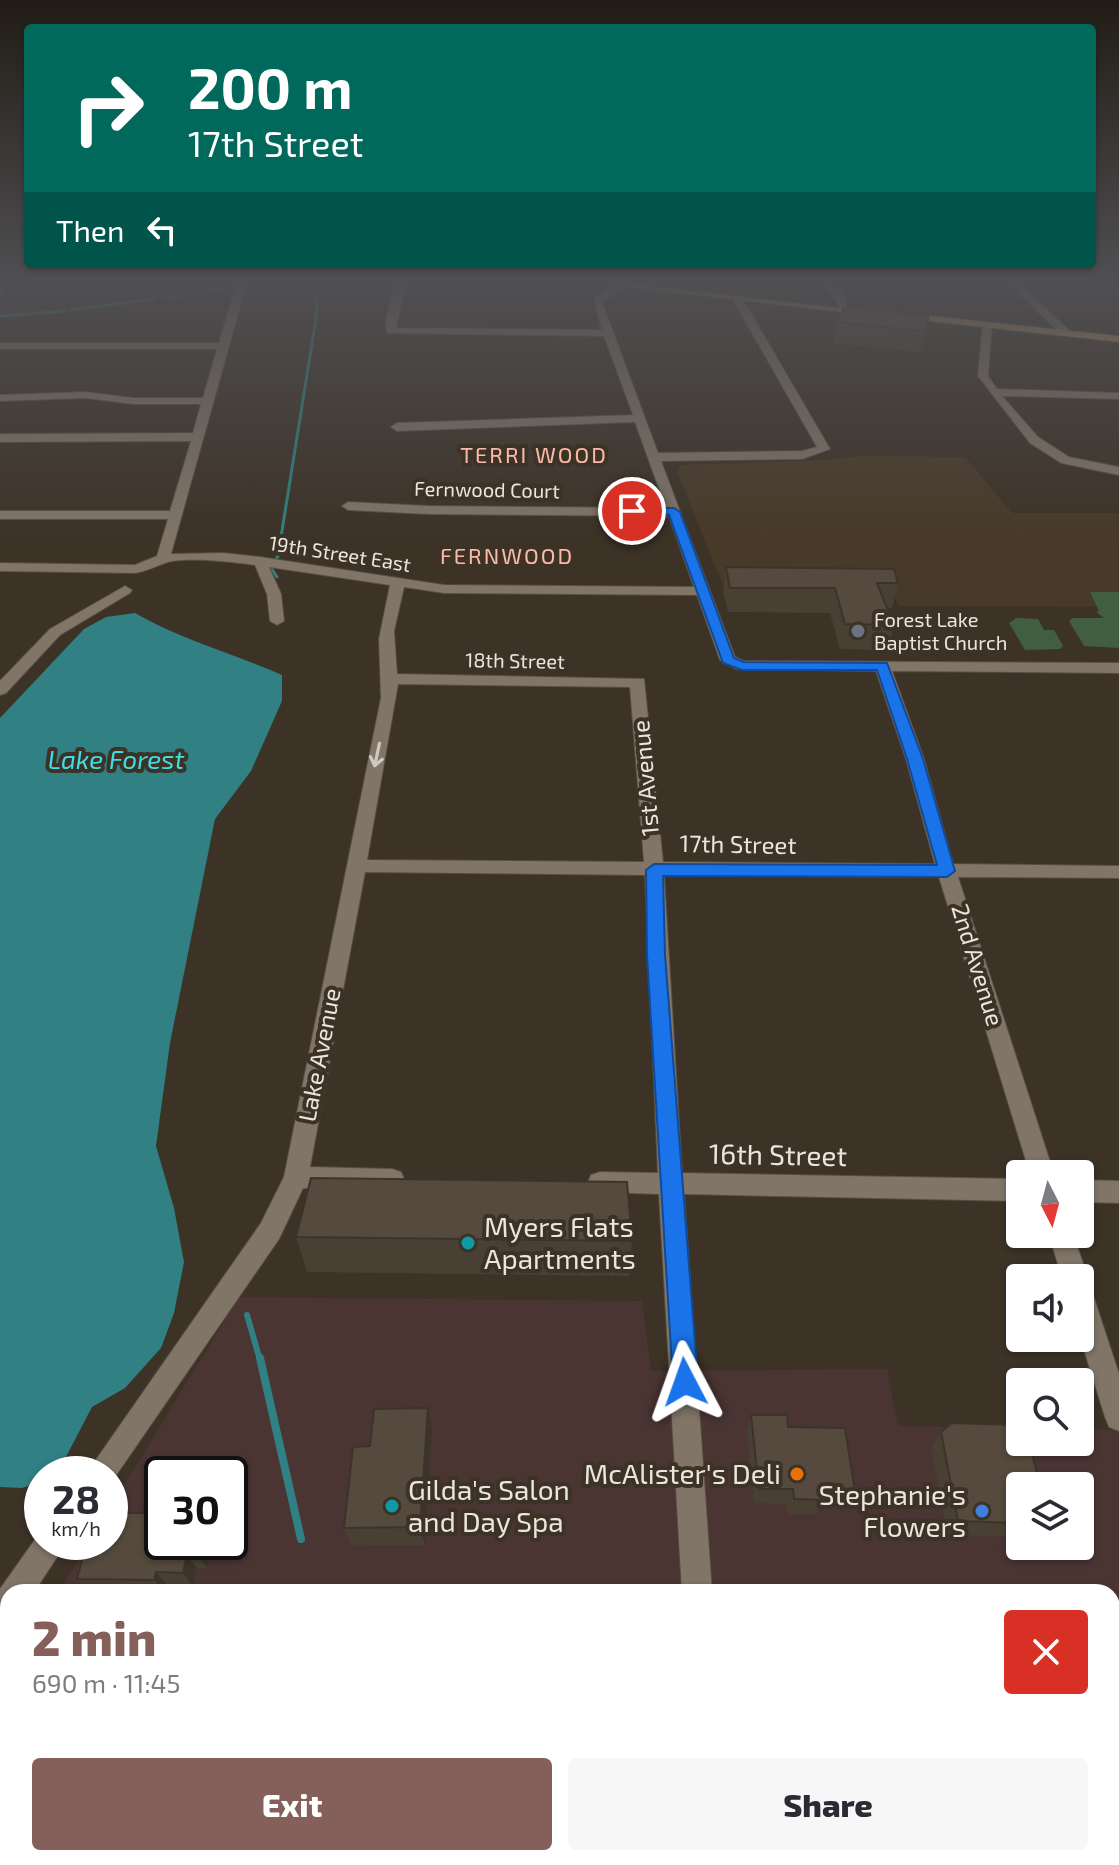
<!DOCTYPE html>
<html lang="en">
<head>
<meta charset="utf-8">
<style>
  :root { --surface:#fff; --page:#f7f7f7; --text:#2b2b33; --muted:#7c7c81; --accent:#855f59 }
  body { margin:0; font-family:"Exo 2",sans-serif; background:var(--page); color:var(--text); height:100vh; display:flex; flex-direction:column; font-size:30px; white-space:nowrap }
  * { box-sizing:border-box; margin:0 }
  p { font-size:26px; color:var(--muted) }
  .icon { flex:none; width:44px; height:44px; fill:none; stroke:currentColor; stroke-width:2; stroke-linecap:round; stroke-linejoin:round }
  .map { position:relative; flex:1; overflow:hidden }
  .drawer { position:absolute; left:0px; top:1584px; width:1120px; height:282px; display:flex; flex-direction:column; background:var(--surface); border-radius:24px 24px 0 0; box-shadow:0 2px 6px #0004 }
  .drawer>* { flex:none }
  .banner { position:absolute; left:24px; top:24px; width:1072px; height:244px; border-radius:8px; box-shadow:0 2px 6px #0004; background:#00695c; color:#fff; overflow:hidden }
  .needle { width:52px; rotate:174deg }
  .fabs { position:absolute; left:1006px; top:1160px; display:grid; gap:16px }
  .fabs a { display:grid; place-items:center; width:88px; height:88px; border-radius:8px; background:var(--surface); box-shadow:0 2px 6px #0004; font-size:40px }
  .speed { position:absolute; left:24px; top:1456px; display:flex; gap:16px; font-size:40px; font-weight:700; text-align:center }
  .speed>* { display:grid; place-content:center; width:104px; height:104px; border-radius:50%; background:var(--surface); box-shadow:0 2px 6px #0004; line-height:1 }
  .speed small { font-size:20px; font-weight:400 }
  .speed .limit { border:4px solid #111; border-radius:12px; background:#fff; color:#111 }
  .pin { position:absolute; display:grid; place-items:center; width:68px; height:68px; color:#fff; margin:-34px; border:4px solid #fff; border-radius:50%; box-shadow:0 2px 8px #0007 }
  .me { position:absolute; width:88px; margin:-44px; rotate:356deg; stroke-linejoin:round; filter:drop-shadow(0 0 6px #0008) }
  .turn { display:flex; align-items:center; gap:28px; height:168px; padding:0 32px; font-size:36px }
  .turn .icon { width:104px; height:104px; stroke-width:2.5 }
  .turn b { display:block; font-size:56px; line-height:68px }
  .then { display:flex; align-items:center; height:76px; padding:0 32px; background:#0003; gap:16px; font-size:30px }
  .round { display:grid; place-items:center; flex:none; width:84px; height:84px; border-radius:8px; background:var(--page) }
  .summary { display:flex; align-items:center; justify-content:space-between; height:136px; padding:0 32px }
  h1 { font-size:48px; font-weight:800; line-height:60px; color:var(--accent) }
  .button { display:flex; gap:16px; margin-top:auto; padding:16px 32px }
  .button a { flex:1; height:92px; border-radius:8px; background:var(--accent); color:#fff; font-size:32px; font-weight:800; line-height:92px; text-align:center }
  .button a+a { background:var(--page); color:var(--text) }
  .map>svg:first-child { display:block }
</style>
</head>
<body>
<div class="map">
<svg width="1119" height="1865" viewBox="0 0 1119 1865">
  <rect width="100%" height="100%" fill="#3c3226"/>
  <g fill="#4a3533" fill-rule="evenodd">
    <path d="M 239,1297 L 642,1301 L 651,1371 L 887,1369 L 898,1426 L 1020,1428 L 1020,1442 L 1080,1442 L 1080,1429 L 1119,1430 L 1119,1632 L 1112,1632 L 1112,1592 L 59,1592 L 89,1542 L 110,1542 L 110,1508 ZM 162,1474 L 230,1474 L 230,1542 L 162,1542 ZM 1020,1486 L 1080,1486 L 1080,1546 L 1020,1546 Z"/>
    <path d="M 0,1785 L 8,1785 L 8,1858 L 1112,1858 L 1112,1804 L 1119,1804 L 1119,1865 L 0,1865 Z"/>
  </g>
  <path fill="#483a28" d="M 859,456 L 965,457 L 1012,513 L 1119,513 L 1119,607 L 898,606 L 893,592 L 725,591 L 677,471 L 681,465 L 826,460 Z"/>
  <g fill="#415e40">
    <path d="M 1090,592 L 1119,592 L 1119,648 L 1084,646 L 1069,621 L 1072,618 L 1104,618 L 1096,612 L 1099,611 Z"/>
    <path d="M 1016,618 L 1038,619 L 1044,630 L 1054,630 L 1063,646 L 1060,649 L 1025,650 L 1009,623 Z"/>
  </g>
  <path fill="#308084" d="M 135,613 C 182,640 232,653 282,675 L 282,701 L 251,771 L 215,819 L 170,1043 L 156,1146 L 174,1208 L 184,1262 L 174,1313 L 161,1348 L 125,1388 L 92,1407 L 57,1474 L 42,1474 L 42,1482 L 22,1488 L 0,1487 L 0,718 L 84,629 L 106,617 Z"/>
  <g fill="none" stroke-linecap="round" stroke-linejoin="round">
    <g stroke="#308084" stroke-width="3">
      <path d="M 250,283 L 298,278"/>
      <path d="M 167,298 L 228,287"/>
      <path d="M 70,310 L 155,299"/>
      <path d="M 0,316 L 65,311"/>
      <path d="M 277,577 L 271,568 L 278,556 L 317,312 L 316,300 L 328,278"/>
    </g>
    <path stroke="#308084" stroke-width="6" d="M 247,1315 L 260,1360"/>
    <g stroke="#308084" stroke-width="8">
      <path d="M 260,1358 L 301,1539"/>
      <path d="M 308,1858 L 308,1865"/>
    </g>
    <defs>
      <g id="minor">
        <path d="M 238,278 L 248,278 L 171,554 L 223,553 L 260,557 L 444,585 L 694,587 L 669,516 L 429,514 L 348,510 L 342,506 L 348,502 L 429,506 L 666,508 L 635,422 L 397,431 L 391,427 L 397,423 L 633,415 L 604,336 L 387,333 L 386,319 L 397,278 L 407,278 L 396,328 L 602,330 L 594,300 C 605,287 623,278 640,278 L 602,302 L 658,453 L 802,451 L 817,447 L 732,298 L 737,295 L 742,298 L 830,449 L 802,459 L 661,461 L 735,657 L 744,661 L 1119,663 L 1119,673 L 892,671 L 924,759 L 953,864 L 1119,866 L 1119,878 L 958,877 L 1054,1174 L 1030,1174 L 939,877 L 664,875 L 682,1173 L 1020,1179 L 1020,1201 L 684,1194 L 712,1592 L 682,1592 L 659,1194 L 600,1192 L 591,1189 L 588,1182 L 591,1175 L 600,1172 L 658,1173 L 645,875 L 365,872 L 310,1167 L 392,1169 L 401,1172 L 404,1179 L 401,1186 L 392,1189 L 303,1188 L 279,1239 L 110,1484 L 110,1474 L 86,1474 L 261,1223 L 284,1177 L 381,698 L 379,639 L 390,585 L 269,567 L 281,594 L 284,621 L 277,625 L 270,621 L 267,594 L 255,565 C 235,562 182,556 165,563 C 154,567 147,571 135,573 L 0,571 L 0,563 L 135,565 L 157,556 L 168,519 L 0,519 L 0,511 L 170,511 L 191,441 L 0,442 L 0,434 L 193,433 L 201,404 L 133,404 L 86,398 L 0,401 L 0,395 L 86,392 L 133,398 L 203,398 L 217,349 L 0,349 L 0,343 L 219,343 ZM 404,587 L 444,593 L 697,595 L 720,660 L 736,669 L 876,671 L 906,759 L 935,864 L 663,862 L 644,679 L 397,674 L 394,631 ZM 398,684 L 630,687 L 644,862 L 367,860 Z"/>
        <path d="M 818,278 L 828,278 L 846,299 L 847,312 L 841,312 L 836,300 Z"/>
        <path d="M 1003,278 L 1013,278 L 1070,331 L 1070,335 L 1062,335 Z"/>
        <path d="M 0,289 L 4,290 L 4,294 L 0,295 Z"/>
        <path d="M 983,322 L 992,324 L 988,376 L 997,389 L 1119,393 L 1119,399 L 1002,396 L 1038,437 L 1069,457 L 1119,467 L 1119,475 L 1061,463 L 1030,443 L 978,376 Z"/>
        <path d="M 125,586 L 132,590 L 130,593 L 60,635 L 6,693 L 0,695 L 0,681 L 50,629 Z"/>
        <path d="M 1080,1180 L 1119,1181 L 1119,1203 L 1080,1202 Z"/>
        <path d="M 1049,1234 L 1073,1234 L 1088,1278 L 1085,1285 L 1093,1295 L 1119,1374 L 1119,1431 L 1109,1427 L 1105,1417 L 1080,1337 L 1080,1278 L 1062,1278 Z"/>
        <path d="M 41,1531 L 42,1542 L 67,1542 L 34,1592 L 8,1592 L 8,1624 L 0,1628 L 0,1589 Z"/>
      </g>
      <g id="major">
        <path d="M 548,278 L 578,278 L 873,312 L 868,315 Z"/>
        <path d="M 904,313 L 1119,336 L 1119,342 L 901,318 Z"/>
        <rect x="0" y="1648" width="8" height="32"/>
        <rect x="1112" y="1653" width="7" height="32"/>
        <rect x="0" y="1723" width="8" height="34"/>
        <rect x="1112" y="1727" width="7" height="34"/>
      </g>
    </defs>
    <use href="#minor" stroke="#574e44" stroke-width="2"/>
    <use href="#major" stroke="#574e44" stroke-width="2"/>
    <use href="#minor" fill="#817568" fill-rule="evenodd"/>
    <use href="#major" fill="#b7925e" fill-rule="evenodd"/>
  </g>
  <g fill="#494034">
    <path d="M 929,316 L 920,352 L 834,343 L 837,322 Z"/>
    <path d="M 726,567 L 898,583 L 892,608 L 887,608 L 894,625 L 888,650 L 840,649 L 830,613 L 728,612 L 723,592 Z"/>
    <path d="M 296,1237 L 632,1241 L 629,1276 L 307,1272 Z"/>
    <path d="M 428,1408 L 432,1429 L 425,1545 L 352,1546 L 344,1528 L 370,1446 Z"/>
    <path d="M 751,1415 L 788,1427 L 855,1492 L 848,1506 L 819,1506 L 816,1514 L 788,1514 L 787,1504 L 754,1503 L 747,1431 Z"/>
    <path d="M 941,1432 L 1040,1485 L 1020,1486 L 1020,1537 L 948,1535 L 931,1448 Z"/>
    <path d="M 116,1532 L 162,1542 L 213,1542 L 207,1568 L 197,1568 L 193,1586 L 167,1585 L 165,1592 L 90,1592 L 77,1579 Z"/>
  </g>
  <g fill="#3c342b">
    <path d="M 428,1408 L 432,1429 L 425,1545 L 420,1527 Z"/>
    <path d="M 201,1542 L 213,1542 L 207,1568 L 198,1555 Z"/>
    <path d="M 187,1555 L 197,1568 L 193,1586 L 183,1573 Z"/>
    <path d="M 156,1572 L 167,1585 L 165,1592 L 154,1580 Z"/>
  </g>
  <g fill="#554a3d" stroke="#3c342b" stroke-width="2">
    <path d="M 844,307 L 929,316 L 924,331 L 837,322 Z"/>
    <path d="M 726,567 L 894,569 L 898,583 L 877,583 L 894,625 L 845,624 L 835,588 L 730,588 Z"/>
    <path d="M 311,1178 L 627,1182 L 632,1241 L 296,1237 Z"/>
    <path d="M 428,1408 L 420,1527 L 344,1528 L 353,1447 L 370,1446 L 374,1409 Z"/>
    <path d="M 751,1415 L 787,1415 L 788,1427 L 845,1428 L 855,1492 L 821,1491 L 822,1500 L 794,1499 L 793,1489 L 759,1489 Z"/>
    <path d="M 952,1423 L 1020,1425 L 1020,1442 L 1029,1442 L 1040,1485 L 1045,1486 L 1020,1486 L 1020,1523 L 958,1521 L 941,1432 Z"/>
    <path d="M 145,1505 L 162,1505 L 162,1542 L 201,1542 L 198,1555 L 187,1555 L 183,1573 L 156,1572 L 154,1580 L 77,1579 L 87,1542 L 110,1542 L 110,1532 L 116,1532 L 121,1513 L 143,1513 Z"/>
  </g>
  <defs><path id="oneway-shaft" d="M-6 0H5M1.5-3L5.5 0L1.5 3" fill="none" stroke-width="1.6" stroke-linecap="round" stroke-linejoin="round" transform="scale(2)"/></defs>
  <use stroke="#d0c9c0" href="#oneway-shaft" transform="translate(377 755) rotate(102)"/>
  <linearGradient id="sky" x2="0" y2="1"><stop stop-color="#211c15"/><stop offset="0.52" stop-color="#504f52"/><stop offset="1" stop-color="#504f52" stop-opacity="0"/></linearGradient>
  <rect width="1119" height="539" fill="url(#sky)"/>
  <path fill="#1a73e8" stroke="#114b97" stroke-width="2" d="M 632,508 L 674,508 L 680,512 L 734,658 L 744,662 L 887,663 L 923,759 L 955,871 L 947,877 L 663,876 L 665,955 L 698,1382 L 694,1391 L 685,1395 L 676,1391 L 673,1382 L 647,955 L 646,870 L 654,864 L 937,865 L 907,759 L 877,670 L 742,670 L 723,663 L 669,515 L 628,514 L 626,511 Z"/>
  <circle fill="#6b7280" stroke="#3c3226" stroke-width="3" cx="858" cy="631" r="8"/>
  <g fill="#0f9aa8" stroke="#3c3226" stroke-width="3">
    <circle cx="468" cy="1243" r="8"/>
    <circle cx="392" cy="1506" r="8"/>
  </g>
  <circle fill="#e8710a" stroke="#3c3226" stroke-width="3" cx="797" cy="1474" r="8"/>
  <circle fill="#3f7fe0" stroke="#3c3226" stroke-width="3" cx="982" cy="1511" r="8"/>
  <g text-anchor="middle" stroke-width="8" stroke-linejoin="round" paint-order="stroke">
    <g font-size="20" fill="#ebe5dd" stroke="#3c3226">
      <text transform="translate(487 490) rotate(1)" y="7">Fernwood Court</text>
      <text transform="translate(340 554) rotate(9)" y="7">19th Street East</text>
      <text transform="translate(515 661) rotate(1)" y="7">18th Street</text>
    </g>
    <g font-size="20" fill="#ebe5dd" stroke="#3c3226" text-anchor="start">
      <text x="874" y="627">Forest Lake<tspan x="874" dy="23">Baptist Church</tspan></text>
    </g>
    <g font-size="22" letter-spacing="2" fill="#fbbaa9" stroke="#3c3226">
      <text x="534" y="463">TERRI WOOD</text>
      <text x="507" y="564">FERNWOOD</text>
    </g>
    <g font-size="24" fill="#ebe5dd" stroke="#3c3226">
      <text transform="translate(646 778) rotate(-95)" y="8">1st Avenue</text>
      <text transform="translate(738 845) rotate(1)" y="8">17th Street</text>
      <text transform="translate(977 965) rotate(73)" y="8">2nd Avenue</text>
      <text transform="translate(320 1055) rotate(-79)" y="8">Lake Avenue</text>
    </g>
    <g font-size="26" font-style="italic" fill="#3fdde4" stroke="#3c3226">
      <text x="116" y="769">Lake Forest</text>
    </g>
    <g font-size="28" fill="#ebe5dd" stroke="#3c3226">
      <text transform="translate(778 1155) rotate(1)" y="10">16th Street</text>
    </g>
    <g font-size="28" fill="#ebe5dd" stroke="#3c3226" text-anchor="start">
      <text x="484" y="1237">Myers Flats<tspan x="484" dy="32">Apartments</tspan></text>
      <text x="781" y="1484" text-anchor="end">McAlister's Deli</text>
      <text x="408" y="1500">Gilda's Salon<tspan x="408" dy="32">and Day Spa</tspan></text>
      <text x="966" y="1505" text-anchor="end">Stephanie's<tspan x="966" dy="32">Flowers</tspan></text>
    </g>
  </g>
</svg>
<div class="fabs">
<a><svg class="needle" viewBox="-14 -14 28 28"><path d="M0-13l5 13h-10z" fill="#e53935"/><path d="M0 13l5-13h-10z" fill="#7c7c81"/></svg></a>
<a><svg class="icon" aria-label="sound" viewBox="0 0 24 24"><path d="M4 9h4l5-4v14l-5-4H4zM17 9q2 3 0 6"/></svg></a>
<a><svg class="icon" aria-label="search" viewBox="0 0 24 24"><circle cx="10" cy="10" r="6"/><path d="M15 15l6 6"/></svg></a>
<a><svg class="icon" aria-label="layers" viewBox="0 0 24 24"><path d="M12 4l9 5-9 5-9-5zM3 14l9 5 9-5"/></svg></a>
</div>
<div class="speed"><div>28<small>km/h</small></div><div class="limit">30</div></div>
<div class="pin" style="left:632px;top:511px;background:#d93025"><svg class="icon" aria-label="arrive" viewBox="0 0 24 24"><path d="M6 21V4h12l-3 4 3 4H6"/></svg></div>
<svg class="me" style="left:685px;top:1382px" viewBox="-20 -20 40 40"><path d="M0-17L14 15 0 8-14 15z" fill="#1a73e8" stroke="#fff" stroke-width="4"/></svg>
<div class="banner">
<div class="turn"><svg class="icon" aria-label="right" viewBox="0 0 24 24"><path d="M7 20v-9h11M14 6l5 5-5 5"/></svg><div><b>200 m</b>17th Street</div></div>
<div class="then">Then<svg class="icon" aria-label="left" viewBox="0 0 24 24"><path d="M17 20v-9H6M10 6l-5 5 5 5"/></svg></div>
</div>
<section class="drawer">
<div class="summary"><div><h1>2 min</h1><p>690 m · 11:45</p></div><a class="round" style="background:#d93025;color:#fff"><svg class="icon" aria-label="close" viewBox="0 0 24 24"><path d="M6 6l12 12M18 6L6 18"/></svg></a></div>
<div class="button"><a>Exit</a><a>Share</a></div>
</section>
</div>
</body>
</html>
